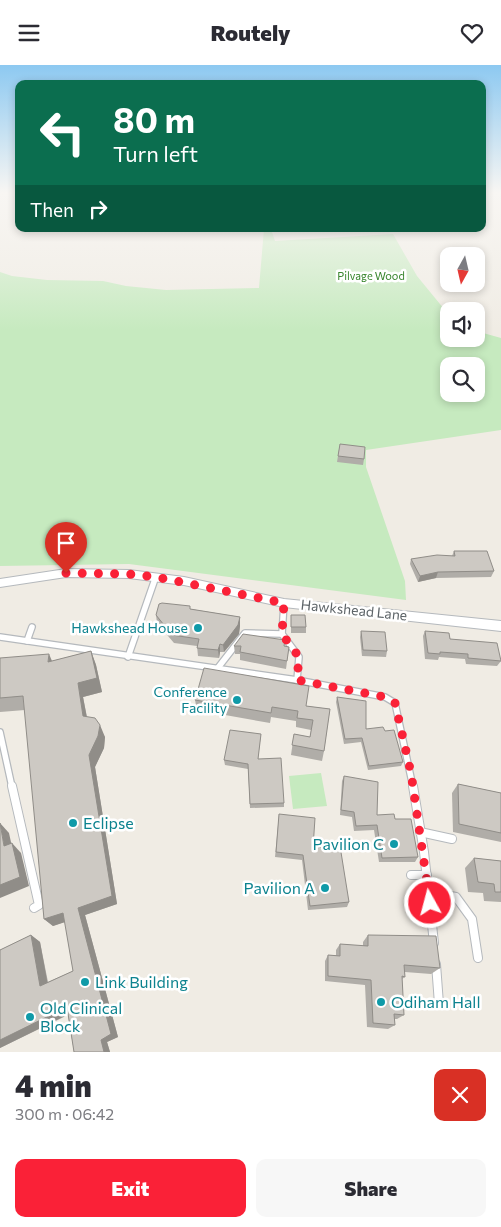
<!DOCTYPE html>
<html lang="en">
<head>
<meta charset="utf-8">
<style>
  :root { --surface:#fff; --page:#f7f7f7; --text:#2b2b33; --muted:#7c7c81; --accent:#fa2137 }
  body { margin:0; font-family:Commissioner,sans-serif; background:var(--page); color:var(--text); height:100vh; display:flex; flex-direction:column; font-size:19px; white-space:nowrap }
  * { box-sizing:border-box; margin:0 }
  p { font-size:16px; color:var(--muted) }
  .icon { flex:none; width:28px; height:28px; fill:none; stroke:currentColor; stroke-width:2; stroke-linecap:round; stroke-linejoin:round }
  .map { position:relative; height:987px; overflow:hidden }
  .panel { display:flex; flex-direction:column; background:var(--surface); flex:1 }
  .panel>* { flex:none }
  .guide { position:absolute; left:15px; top:15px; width:471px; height:152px; border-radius:10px; box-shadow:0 2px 8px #0003; background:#0b6e4f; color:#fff; overflow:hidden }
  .needle { width:32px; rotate:188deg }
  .fabs { position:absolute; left:440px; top:182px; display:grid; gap:10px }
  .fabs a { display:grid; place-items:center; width:45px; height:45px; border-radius:10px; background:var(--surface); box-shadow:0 2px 8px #0003; font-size:25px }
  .pin { position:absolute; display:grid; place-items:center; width:42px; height:42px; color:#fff; margin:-51px -21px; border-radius:50% 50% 50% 0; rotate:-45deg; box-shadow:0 0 5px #0007 }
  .pin .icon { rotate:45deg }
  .me { position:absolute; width:55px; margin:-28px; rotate:353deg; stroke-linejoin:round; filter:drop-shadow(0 0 4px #0008) }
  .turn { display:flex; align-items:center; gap:18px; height:105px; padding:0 15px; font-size:22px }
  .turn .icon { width:65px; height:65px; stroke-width:2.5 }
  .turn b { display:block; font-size:35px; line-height:42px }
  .then { display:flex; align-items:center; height:48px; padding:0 15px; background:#0003; gap:10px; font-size:19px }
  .round { display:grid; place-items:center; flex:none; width:52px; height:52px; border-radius:10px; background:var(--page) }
  .overview { display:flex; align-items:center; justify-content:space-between; height:85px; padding:0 15px }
  h1 { font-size:30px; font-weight:800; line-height:38px }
  .cta { display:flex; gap:10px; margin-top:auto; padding:10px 15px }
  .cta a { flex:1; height:58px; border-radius:10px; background:var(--accent); color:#fff; font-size:20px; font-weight:800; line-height:58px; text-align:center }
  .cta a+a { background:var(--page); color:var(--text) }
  header { display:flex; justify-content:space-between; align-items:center; height:65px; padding:0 15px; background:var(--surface); font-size:22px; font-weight:800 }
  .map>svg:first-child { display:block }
</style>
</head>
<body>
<header><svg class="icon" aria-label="menu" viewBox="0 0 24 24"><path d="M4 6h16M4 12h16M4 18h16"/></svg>Routely<svg class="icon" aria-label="heart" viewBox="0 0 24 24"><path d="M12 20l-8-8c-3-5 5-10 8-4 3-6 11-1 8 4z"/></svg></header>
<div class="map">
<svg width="501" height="987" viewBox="0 0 501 987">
  <rect width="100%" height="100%" fill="#f0ece4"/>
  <g fill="#c6eabf" fill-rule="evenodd">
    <path d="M 264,164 L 271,164 L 275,176 L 393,169 L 417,211 L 449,250 L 449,274 L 476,274 L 476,266 L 501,273 L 501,365 L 366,385 L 366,402 L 405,516 L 406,535 L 129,499 L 0,501 L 0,207 L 12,211 L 47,215 L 103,216 L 126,221 L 166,225 L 259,223 ZM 449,301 L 476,301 L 476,329 L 449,329 Z"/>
    <path d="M 321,708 L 327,741 L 293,744 L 289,711 Z"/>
  </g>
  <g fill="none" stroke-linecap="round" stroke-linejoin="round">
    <defs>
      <path id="lane-far2" d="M 155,515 L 156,512"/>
      <g id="lane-far1">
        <path d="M 284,538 L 282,569 L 299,592 L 297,615"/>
        <path d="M 0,572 L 297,615 L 385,632 L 395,638 L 413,722"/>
        <path d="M 27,576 L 32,562"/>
        <path d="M 128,592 L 155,514"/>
        <path d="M 217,604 L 245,568 L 282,569"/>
        <path d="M 0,667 L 12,722"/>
      </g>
      <g id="lane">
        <path d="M 12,721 L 39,840 L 34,843"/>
        <path d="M 413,721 L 424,787 L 434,878"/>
        <path d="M 420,767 L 452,774"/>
        <path d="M 411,810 L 427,810"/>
        <path d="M 430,827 L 456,832 L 472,854 L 478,893"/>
        <path d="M 436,899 L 439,939"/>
      </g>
      <path id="street" d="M 66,504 L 129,505 L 184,512 L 284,534 L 501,556 L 501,566 L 284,542 L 184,520 L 129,513 L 66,512 L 0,522 L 0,514 Z"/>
    </defs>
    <use href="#lane-far2" stroke="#b5b9bd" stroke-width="7"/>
    <use href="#lane-far1" stroke="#b5b9bd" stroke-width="8"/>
    <use href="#lane" stroke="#b5b9bd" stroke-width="10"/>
    <use href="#street" stroke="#b5b9bd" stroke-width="2"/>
    <use href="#lane-far2" stroke="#fff" stroke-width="4.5"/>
    <use href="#lane-far1" stroke="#fff" stroke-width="5.5"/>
    <use href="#lane" stroke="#fff" stroke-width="8"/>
    <use href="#street" fill="#fff" fill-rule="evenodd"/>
  </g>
  <g fill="#b0ada8">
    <path d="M 340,379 L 364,394 L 363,400 L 337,397 Z"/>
    <path d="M 454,486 L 494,506 L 491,512 L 436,513 L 418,517 L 410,499 L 411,494 L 452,491 Z"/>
    <path d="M 191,544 L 240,552 L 240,561 L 239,569 L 224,587 L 220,587 L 219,593 L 198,591 L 197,581 L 174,578 L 157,558 L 156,550 Z"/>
    <path d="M 291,550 L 306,562 L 306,568 L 291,568 Z"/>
    <path d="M 361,566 L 387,586 L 386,592 L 362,591 L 360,572 Z"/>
    <path d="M 425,566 L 450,574 L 501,596 L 497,601 L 466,599 L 465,594 L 439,592 L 438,595 L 425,594 L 423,571 Z"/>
    <path d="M 234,581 L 289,582 L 286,604 L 240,595 L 240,589 L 235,589 Z"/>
    <path d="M 91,586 L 96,600 L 102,627 L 83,632 L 87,652 L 105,672 L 104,683 L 95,702 L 117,839 L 85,850 L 118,972 L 107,977 L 110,987 L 74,987 L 68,950 L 0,983 L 0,885 L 31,870 L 40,877 L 48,917 L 73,906 L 65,857 L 53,861 L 44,854 L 25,645 L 0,647 L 0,593 L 52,596 Z"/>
    <path d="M 337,632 L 366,664 L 385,666 L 403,697 L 401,701 L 368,705 L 361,677 L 344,679 L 336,637 Z"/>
    <path d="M 195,635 L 306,641 L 330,644 L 324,686 L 322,696 L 291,690 L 294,669 L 310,672 L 311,665 L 296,662 L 296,656 L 271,652 L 270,658 L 197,645 Z"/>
    <path d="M 261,669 L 258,694 L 284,738 L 284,742 L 250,743 L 248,704 L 225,700 L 224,695 Z"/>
    <path d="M 344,711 L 377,750 L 395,754 L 418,792 L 415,797 L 379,797 L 374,765 L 354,766 L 352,752 L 340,750 L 342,716 Z"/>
    <path d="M 458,719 L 501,728 L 501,777 L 453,767 L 452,728 Z"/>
    <path d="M 279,749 L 313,783 L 349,837 L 347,842 L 308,845 L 302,795 L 275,792 Z"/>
    <path d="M 474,793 L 501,796 L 501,837 L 484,836 L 483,828 L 468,827 L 465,803 Z"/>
    <path d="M 368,870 L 440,903 L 431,909 L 405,907 L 405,912 L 402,914 L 404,950 L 397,954 L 395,954 L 395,960 L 388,964 L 367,962 L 365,920 L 325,916 L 325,896 L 328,890 L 336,890 L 336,885 L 340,879 L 363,881 L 363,877 Z"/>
  </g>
  <g fill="#908d88">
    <path d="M 438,507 L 436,513 L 418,517 L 420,511 Z"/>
    <path d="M 240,552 L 240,561 L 239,569 L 224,587 L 223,580 Z"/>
    <path d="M 220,579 L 220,587 L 219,593 L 218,585 Z"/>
    <path d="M 91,586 L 96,600 L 102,627 L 83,632 L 89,664 L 83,651 L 78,618 Z"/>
    <path d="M 49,589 L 55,603 L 48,597 Z"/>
    <path d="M 100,660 L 105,672 L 104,683 L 95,702 L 117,839 L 85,850 L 118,972 L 107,977 L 110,987 L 104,987 L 101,975 L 78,843 L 89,690 Z"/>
    <path d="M 0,758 L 9,768 L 14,791 L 4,781 Z"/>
    <path d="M 12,778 L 21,788 L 29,821 L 0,833 L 0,820 Z"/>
    <path d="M 63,848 L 71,855 L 53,861 L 44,854 Z"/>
    <path d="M 31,870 L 40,877 L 49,926 L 40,921 Z"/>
    <path d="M 67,942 L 75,946 L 0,983 L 0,975 Z"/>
  </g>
  <g fill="#cdc9c3" stroke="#908d88">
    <path d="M 340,379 L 365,382 L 364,394 L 338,391 Z"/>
    <path d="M 454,486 L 487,486 L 494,506 L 438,507 L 420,511 L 411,494 L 437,490 L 455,491 Z"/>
    <path d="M 162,538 L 190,541 L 190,544 L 240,552 L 238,560 L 223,580 L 220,579 L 218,585 L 197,583 L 199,574 L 172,570 L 156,550 L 159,539 Z"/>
    <path d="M 291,550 L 305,550 L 306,562 L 291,562 Z"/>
    <path d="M 361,566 L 385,567 L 387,586 L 363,585 Z"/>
    <path d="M 425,566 L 449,568 L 450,574 L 497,578 L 501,596 L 468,593 L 468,589 L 440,587 L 440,589 L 428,588 Z"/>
    <path d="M 243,569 L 285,575 L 284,581 L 289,582 L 287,596 L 240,587 L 241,581 L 234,581 Z"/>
    <path d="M 91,586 L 97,613 L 78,618 L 83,651 L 95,653 L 100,660 L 98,671 L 89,690 L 112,831 L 78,843 L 111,969 L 101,975 L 104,987 L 74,987 L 67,942 L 0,975 L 0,885 L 31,870 L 40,921 L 73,906 L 63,848 L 44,854 L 23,631 L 0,633 L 0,593 L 49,589 L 48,597 Z"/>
    <path d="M 204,603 L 309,621 L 306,641 L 330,644 L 324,686 L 292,680 L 294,669 L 310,672 L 313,655 L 297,653 L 298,646 L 272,642 L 271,648 L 195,635 Z"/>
    <path d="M 337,632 L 366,636 L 366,664 L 383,662 L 385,666 L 394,665 L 403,697 L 369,701 L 362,673 L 345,674 Z"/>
    <path d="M 230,665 L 261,669 L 258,694 L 281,693 L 284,738 L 250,739 L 248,699 L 224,695 Z"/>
    <path d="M 344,711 L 378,717 L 377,750 L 394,749 L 395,754 L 411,754 L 418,792 L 382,793 L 377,760 L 356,761 L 354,747 L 341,745 Z"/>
    <path d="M 458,719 L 501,728 L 501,768 L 459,759 Z"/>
    <path d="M 279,749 L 315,753 L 313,783 L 340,781 L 349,837 L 310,841 L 303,790 L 276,787 Z"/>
    <path d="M 0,758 L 4,781 L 12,778 L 20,812 L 0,820 Z"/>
    <path d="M 474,793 L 501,796 L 501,827 L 495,827 L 494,819 L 478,817 Z"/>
    <path d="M 368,870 L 436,871 L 440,903 L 404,900 L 405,912 L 402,911 L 404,950 L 394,949 L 395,960 L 373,958 L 371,915 L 328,911 L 328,890 L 340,891 L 340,879 L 368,881 Z"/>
  </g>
  <linearGradient id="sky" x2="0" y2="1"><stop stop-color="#8dc9f1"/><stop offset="0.48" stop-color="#f8f6f3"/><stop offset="1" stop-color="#f8f6f3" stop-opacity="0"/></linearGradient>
  <rect width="501" height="266" fill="url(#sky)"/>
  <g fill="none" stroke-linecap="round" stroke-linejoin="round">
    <path stroke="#fa2137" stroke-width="9" stroke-dasharray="0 16.2" d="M 66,508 L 129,509 L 156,512 L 284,538 L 282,569 L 299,592 L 297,615 L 385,632 L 395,638 L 411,708 L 430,838"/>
  </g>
  <g fill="#0f9aa8" stroke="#fff" stroke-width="2">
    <circle cx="198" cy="563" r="5"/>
    <circle cx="237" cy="635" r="5"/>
    <circle cx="73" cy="758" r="5"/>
    <circle cx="394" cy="779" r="5"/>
    <circle cx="325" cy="823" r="5"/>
    <circle cx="85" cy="917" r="5"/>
    <circle cx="381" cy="937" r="5"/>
    <circle cx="30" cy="952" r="5"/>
  </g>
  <g text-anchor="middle" stroke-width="5" stroke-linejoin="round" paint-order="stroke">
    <g font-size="11" fill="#38852d" stroke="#fff">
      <text x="371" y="215">Pilvage Wood</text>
    </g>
    <g font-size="14" fill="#5c6367" stroke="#fff">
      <text transform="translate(354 545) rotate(6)" y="5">Hawkshead Lane</text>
    </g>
    <g font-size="14" fill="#0d838f" stroke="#fff" text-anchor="end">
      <text x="188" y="568">Hawkshead House</text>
      <text x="227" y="632">Conference<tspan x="227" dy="16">Facility</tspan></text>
    </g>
    <g font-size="16" fill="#0d838f" stroke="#fff" text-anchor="start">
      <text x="83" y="764">Eclipse</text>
      <text x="384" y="785" text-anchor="end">Pavilion C</text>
      <text x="315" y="829" text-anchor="end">Pavilion A</text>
      <text x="95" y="923">Link Building</text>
      <text x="391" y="943">Odiham Hall</text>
      <text x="40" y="949">Old Clinical<tspan x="40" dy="18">Block</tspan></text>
    </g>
  </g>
</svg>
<div class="fabs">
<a><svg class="needle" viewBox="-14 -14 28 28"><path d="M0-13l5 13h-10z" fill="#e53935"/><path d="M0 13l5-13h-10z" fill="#7c7c81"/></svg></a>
<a><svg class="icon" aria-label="sound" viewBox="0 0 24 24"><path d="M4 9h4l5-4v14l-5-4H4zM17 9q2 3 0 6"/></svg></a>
<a><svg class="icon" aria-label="search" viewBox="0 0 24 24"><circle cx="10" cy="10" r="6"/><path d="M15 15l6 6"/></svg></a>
</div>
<div class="pin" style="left:66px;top:508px;background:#d93025"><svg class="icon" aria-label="arrive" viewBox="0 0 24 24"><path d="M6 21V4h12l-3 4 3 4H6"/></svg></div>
<svg class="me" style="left:430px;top:838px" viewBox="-20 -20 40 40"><circle r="17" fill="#fa2137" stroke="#fff" stroke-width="3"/><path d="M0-11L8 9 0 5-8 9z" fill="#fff"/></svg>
<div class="guide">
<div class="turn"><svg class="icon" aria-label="left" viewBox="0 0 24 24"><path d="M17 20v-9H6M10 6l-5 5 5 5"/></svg><div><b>80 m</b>Turn left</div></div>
<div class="then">Then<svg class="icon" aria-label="right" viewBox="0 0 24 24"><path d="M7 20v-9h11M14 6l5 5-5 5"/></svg></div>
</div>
</div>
<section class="panel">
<div class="overview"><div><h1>4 min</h1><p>300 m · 06:42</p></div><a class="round" style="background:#d93025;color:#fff"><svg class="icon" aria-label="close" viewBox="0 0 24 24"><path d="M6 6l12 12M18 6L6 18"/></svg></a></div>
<div class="cta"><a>Exit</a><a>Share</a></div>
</section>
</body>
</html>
